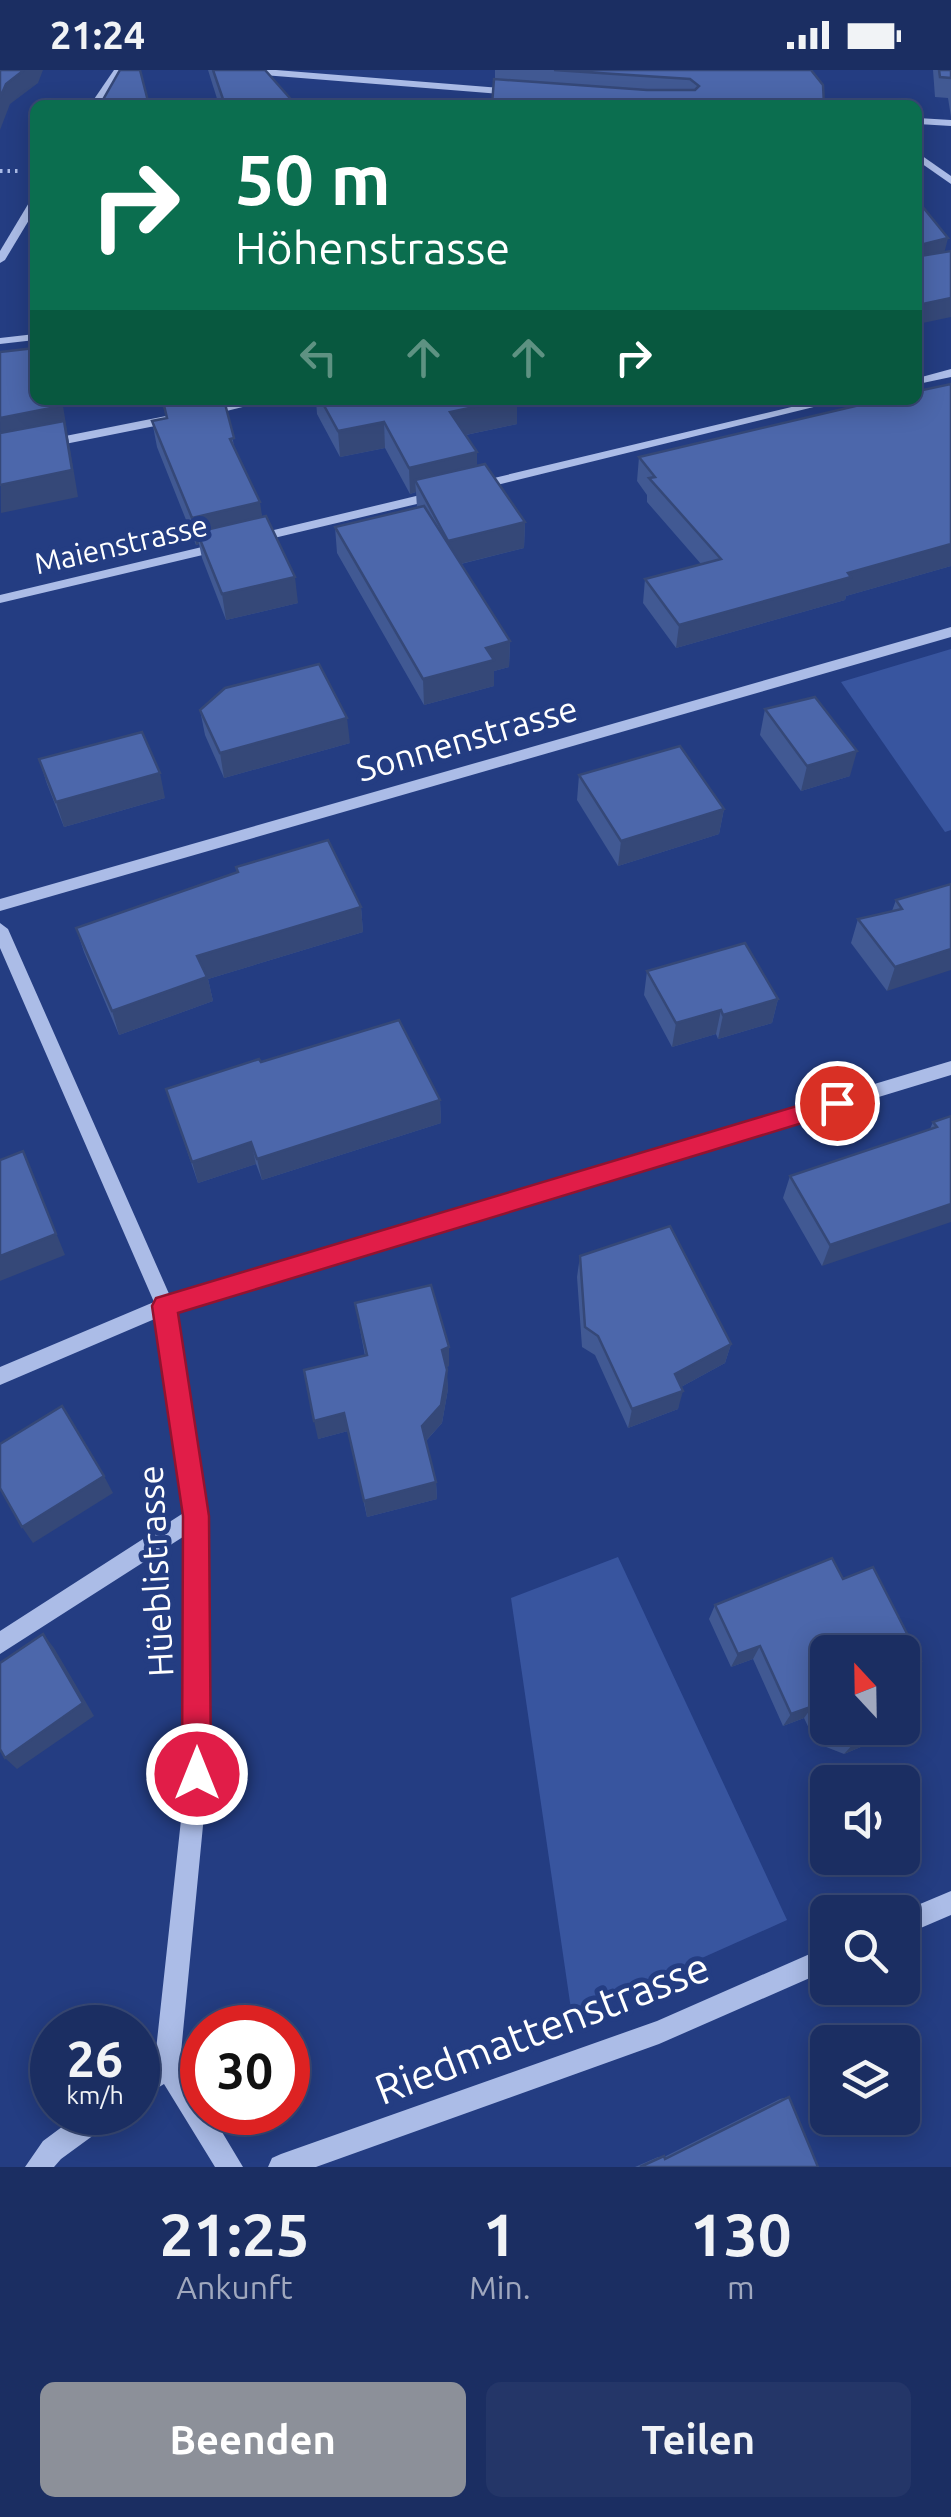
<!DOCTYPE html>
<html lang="de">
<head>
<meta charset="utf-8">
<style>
  :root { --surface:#1b2e62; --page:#243668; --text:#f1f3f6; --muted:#a0a8be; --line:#394a77; --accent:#8c9099 }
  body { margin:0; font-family:Ubuntu,sans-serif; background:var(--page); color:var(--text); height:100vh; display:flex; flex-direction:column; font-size:38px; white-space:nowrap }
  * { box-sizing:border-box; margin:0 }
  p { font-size:32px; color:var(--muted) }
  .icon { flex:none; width:55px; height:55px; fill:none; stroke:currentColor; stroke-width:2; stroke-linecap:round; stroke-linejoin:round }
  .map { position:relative; height:2097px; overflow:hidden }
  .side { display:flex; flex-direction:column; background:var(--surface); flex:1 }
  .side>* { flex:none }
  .top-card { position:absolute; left:30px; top:30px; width:892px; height:305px; border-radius:15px; box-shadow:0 5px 25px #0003,0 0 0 2px var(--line); background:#0b6e4f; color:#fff; overflow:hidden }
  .needle { width:65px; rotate:338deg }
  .tools { position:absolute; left:810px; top:1565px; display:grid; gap:20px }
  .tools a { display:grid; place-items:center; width:110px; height:110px; border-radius:15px; background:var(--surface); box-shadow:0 5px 25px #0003,0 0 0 2px var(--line); font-size:50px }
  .speed { position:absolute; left:30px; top:1935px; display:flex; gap:20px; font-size:50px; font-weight:700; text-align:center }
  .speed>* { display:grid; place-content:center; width:130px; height:130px; border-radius:50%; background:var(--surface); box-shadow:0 5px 25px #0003,0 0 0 2px var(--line); line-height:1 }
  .speed small { font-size:25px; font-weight:400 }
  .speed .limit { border:15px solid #d22; background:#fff; color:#111 }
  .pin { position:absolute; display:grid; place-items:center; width:85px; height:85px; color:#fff; margin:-42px; border:5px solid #fff; border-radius:50%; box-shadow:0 2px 10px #0007 }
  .me { position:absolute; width:110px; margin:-55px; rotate:0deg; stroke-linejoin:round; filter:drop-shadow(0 0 8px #0008) }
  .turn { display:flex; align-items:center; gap:35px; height:210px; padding:0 40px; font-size:45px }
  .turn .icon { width:130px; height:130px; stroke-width:2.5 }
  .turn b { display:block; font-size:70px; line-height:85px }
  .lanes { display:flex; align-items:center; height:95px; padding:0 40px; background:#0003; justify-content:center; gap:50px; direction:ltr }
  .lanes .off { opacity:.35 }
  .eta { display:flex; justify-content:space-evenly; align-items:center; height:170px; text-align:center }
  .eta b { font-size:60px; font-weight:700; line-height:70px }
  .cta { display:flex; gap:20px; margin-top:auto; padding:20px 40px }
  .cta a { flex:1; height:115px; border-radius:15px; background:var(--accent); color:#fff; font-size:40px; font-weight:700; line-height:115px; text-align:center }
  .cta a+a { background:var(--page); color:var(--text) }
  .status { display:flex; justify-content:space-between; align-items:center; height:70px; padding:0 50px; background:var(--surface); direction:ltr }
  .status svg { height:28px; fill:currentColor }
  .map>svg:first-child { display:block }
</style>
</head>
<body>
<div class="status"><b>21:24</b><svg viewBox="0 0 49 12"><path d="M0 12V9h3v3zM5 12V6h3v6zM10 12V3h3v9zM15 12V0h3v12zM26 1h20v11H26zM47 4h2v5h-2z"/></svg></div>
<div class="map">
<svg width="951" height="2097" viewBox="0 0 951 2097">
  <rect width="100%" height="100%" fill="#243d82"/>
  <g fill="#38559f">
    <path d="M 951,579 L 951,760 L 945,762 L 841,612 Z"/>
    <path d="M 618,1487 L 787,1850 L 572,1946 L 511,1528 Z"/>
  </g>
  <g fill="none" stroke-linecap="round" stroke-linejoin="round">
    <path stroke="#abbce7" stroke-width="4" stroke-dasharray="2.5 5" stroke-linecap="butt" d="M 0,101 L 19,101"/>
    <g fill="#abbce7" fill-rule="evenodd">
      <path d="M 114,0 L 124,0 L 100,35 L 90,35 Z"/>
      <path d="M 235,0 L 276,0 L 513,19 L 518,22 L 513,25 L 240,3 Z"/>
      <path d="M 918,48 L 951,50 L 951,56 L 918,54 Z"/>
      <path d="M 918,83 L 951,106 L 951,114 L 918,91 Z"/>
      <path d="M 35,128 L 35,140 L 5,190 L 0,193 L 0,181 L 30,131 Z"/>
      <path d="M 35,264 L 35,270 L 0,274 L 0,268 Z"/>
      <path d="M 951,299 L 951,307 L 918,314 L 918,308 Z"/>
      <path d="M 247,330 L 271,330 L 206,346 L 200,342 Z"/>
      <path d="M 821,330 L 842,330 L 477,420 L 471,416 L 477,412 Z"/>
      <path d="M 176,344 L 182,348 L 180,351 L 0,387 L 0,379 Z"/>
      <path d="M 437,421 L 442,422 L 442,428 L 253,473 L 246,469 L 253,465 Z"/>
      <path d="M 223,472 L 228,473 L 228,479 L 0,533 L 0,525 Z"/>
      <path d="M 951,557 L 951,567 L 0,841 L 0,829 Z"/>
      <path d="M 0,853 L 8,859 L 170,1226 L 951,991 L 951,1005 L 175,1241 L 206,1447 L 208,1704 L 180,1993 L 202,2030 L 202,2042 L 210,2042 L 243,2097 L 215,2097 L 164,2014 L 138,2030 L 138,2003 L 155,1989 L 186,1704 L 186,1465 L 0,1584 L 0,1561 L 185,1442 L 157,1248 L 0,1315 L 0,1297 L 154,1232 L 0,878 Z"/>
      <path d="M 951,1821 L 951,1845 L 902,1866 L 901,1842 Z"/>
      <path d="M 828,1876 L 828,1900 L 659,1974 L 316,2097 L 268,2097 L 272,2088 L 281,2084 L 657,1951 Z"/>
      <path d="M 82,2042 L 116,2042 L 113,2051 L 61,2089 L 54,2097 L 25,2097 L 43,2071 Z"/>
    </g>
  </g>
  <g fill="#415993">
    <path d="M 208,0 L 265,0 L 296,35 L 219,35 Z"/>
    <path d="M 495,0 L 811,0 L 824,35 L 495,10 Z"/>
    <path d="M 933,0 L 951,0 L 951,47 L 948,28 L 935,27 Z"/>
    <path d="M 951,314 L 951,496 L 846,526 L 845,530 L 676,578 L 643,533 L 645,509 L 701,494 L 647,432 L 647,425 L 637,411 L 639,387 Z"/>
    <path d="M 162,330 L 224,330 L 235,380 L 298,533 L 226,550 L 202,488 L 199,474 L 196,475 L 157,377 L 152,351 L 166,348 Z"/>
    <path d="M 316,330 L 507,330 L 517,354 L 466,365 L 477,396 L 525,452 L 524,478 L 461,494 L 510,571 L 509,597 L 494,601 L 494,616 L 424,635 L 337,483 L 335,457 L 417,438 L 416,422 L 410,424 L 385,378 L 340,387 L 317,344 Z"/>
    <path d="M 765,639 L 850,706 L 801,721 L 760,665 Z"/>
    <path d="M 200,640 L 350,673 L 224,708 L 205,665 Z"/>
    <path d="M 39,689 L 165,728 L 64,757 L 47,714 Z"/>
    <path d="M 579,705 L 724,739 L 719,764 L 618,796 L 577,730 Z"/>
    <path d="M 236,797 L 361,837 L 363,862 L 208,909 L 213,931 L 119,965 L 84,882 L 76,858 L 237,803 Z"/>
    <path d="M 951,814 L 887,921 L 851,873 L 858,849 L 892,841 L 896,830 Z"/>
    <path d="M 647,901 L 778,929 L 772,953 L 718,969 L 716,964 L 672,977 L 644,925 Z"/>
    <path d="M 261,992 L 440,1030 L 441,1053 L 262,1110 L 256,1094 L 198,1113 L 166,1019 Z"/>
    <path d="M 951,1046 L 822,1196 L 783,1128 L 790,1106 L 930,1059 L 933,1052 Z"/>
    <path d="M 580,1186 L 731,1274 L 725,1293 L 681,1317 L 678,1339 L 628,1358 L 595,1285 L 582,1277 L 577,1207 Z"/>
    <path d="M 355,1233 L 449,1277 L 449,1296 L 446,1297 L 448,1319 L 442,1353 L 426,1371 L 436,1412 L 437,1429 L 367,1447 L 348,1361 L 318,1369 L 365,1286 Z"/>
    <path d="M 832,1488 L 843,1509 L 873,1497 L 921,1591 L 910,1604 L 902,1607 L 902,1582 L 828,1582 L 828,1658 L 886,1658 L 875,1671 L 844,1684 L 816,1673 L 804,1648 L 783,1656 L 753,1589 L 731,1597 L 709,1549 L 715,1535 Z"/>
    <path d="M 789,2027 L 818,2097 L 635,2097 L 658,2087 L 664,2087 L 780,2029 Z"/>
  </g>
  <g fill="#354878">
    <path d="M 24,0 L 43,0 L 38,13 L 10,34 L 0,60 L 0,28 L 6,14 Z"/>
    <path d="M 948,168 L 943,188 L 918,194 L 920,175 Z"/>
    <path d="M 951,228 L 951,247 L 918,254 L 918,235 Z"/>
    <path d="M 62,330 L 78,427 L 1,443 L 0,348 Z"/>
    <path d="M 507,330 L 517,330 L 517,354 L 451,368 L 450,342 Z"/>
    <path d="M 384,352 L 385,378 L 340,387 L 338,361 Z"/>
    <path d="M 477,382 L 477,408 L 415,410 L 416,422 L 410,424 L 409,398 Z"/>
    <path d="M 260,432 L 264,459 L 197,462 L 199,474 L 196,475 L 192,448 Z"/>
    <path d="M 525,452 L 524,478 L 448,497 L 448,471 Z"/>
    <path d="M 951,474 L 951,496 L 846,526 L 845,530 L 676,578 L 679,555 L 848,503 Z"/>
    <path d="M 295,507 L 298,533 L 226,550 L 222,524 Z"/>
    <path d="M 510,571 L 509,597 L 494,601 L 494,616 L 424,635 L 423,609 L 486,578 Z"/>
    <path d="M 347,648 L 350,673 L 224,708 L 220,683 Z"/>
    <path d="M 857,681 L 850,706 L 801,721 L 807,696 Z"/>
    <path d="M 160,703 L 165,728 L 64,757 L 56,732 Z"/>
    <path d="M 724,739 L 719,764 L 618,796 L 621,771 Z"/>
    <path d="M 361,837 L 363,862 L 208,909 L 213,931 L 119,965 L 112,941 L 197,886 Z"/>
    <path d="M 951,879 L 951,900 L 887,921 L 895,897 Z"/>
    <path d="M 778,929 L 772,953 L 718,969 L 723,945 Z"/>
    <path d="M 721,940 L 716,964 L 672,977 L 676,953 Z"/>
    <path d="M 440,1030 L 441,1053 L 262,1110 L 257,1089 Z"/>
    <path d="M 251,1072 L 256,1094 L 198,1113 L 192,1092 Z"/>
    <path d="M 23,1081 L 65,1185 L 0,1211 L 0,1186 Z"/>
    <path d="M 951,1134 L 951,1152 L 822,1196 L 830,1175 Z"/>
    <path d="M 731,1274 L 725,1293 L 670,1323 L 675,1304 Z"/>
    <path d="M 449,1277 L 449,1296 L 442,1299 L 442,1280 Z"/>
    <path d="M 447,1300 L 448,1319 L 442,1353 L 423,1374 L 422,1356 Z"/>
    <path d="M 683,1321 L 678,1339 L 628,1358 L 632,1339 Z"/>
    <path d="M 344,1343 L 348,1361 L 318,1369 L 314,1351 Z"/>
    <path d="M 104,1406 L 113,1423 L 33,1473 L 22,1457 Z"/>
    <path d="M 436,1412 L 437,1429 L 367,1447 L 364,1431 Z"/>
    <path d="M 43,1564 L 54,1578 L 94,1646 L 17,1699 L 5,1688 Z"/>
    <path d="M 760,1576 L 753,1589 L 731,1597 L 738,1584 Z"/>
    <path d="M 921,1591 L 910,1604 L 902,1607 L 902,1599 Z"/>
    <path d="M 813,1636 L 804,1648 L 783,1656 L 791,1644 Z"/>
    <path d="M 886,1660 L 875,1671 L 844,1684 L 854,1673 Z"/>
  </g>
  <g fill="#4c67ab" stroke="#354878" stroke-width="2.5">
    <path d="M 0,0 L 24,0 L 6,14 L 0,28 Z"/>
    <path d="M 120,0 L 140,0 L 149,35 L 100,35 Z"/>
    <path d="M 213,0 L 265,0 L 296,35 L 225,35 Z"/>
    <path d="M 554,0 L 811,0 L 823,15 L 824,35 L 492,35 L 494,9 L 647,20 L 695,20 L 699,16 L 690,9 Z"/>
    <path d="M 939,0 L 951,0 L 951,8 L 940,7 Z"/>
    <path d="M 918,131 L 948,168 L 920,175 L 920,186 L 951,181 L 951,228 L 918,235 Z"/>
    <path d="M 35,278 L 35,330 L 60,330 L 61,336 L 0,348 L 0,282 Z"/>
    <path d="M 951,314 L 951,474 L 848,503 L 851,507 L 679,555 L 645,509 L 721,489 L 649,408 L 655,407 L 639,387 L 881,330 L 918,330 L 918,321 Z"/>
    <path d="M 169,330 L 224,330 L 234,368 L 230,369 L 260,432 L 192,448 L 152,351 L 167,348 L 163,331 Z"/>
    <path d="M 321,330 L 507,330 L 450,342 L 477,382 L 409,398 L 384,352 L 338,361 Z"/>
    <path d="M 64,351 L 72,400 L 0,415 L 0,363 Z"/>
    <path d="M 485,394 L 525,452 L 448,471 L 415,410 Z"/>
    <path d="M 424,436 L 510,571 L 486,578 L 494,590 L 423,609 L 335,457 Z"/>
    <path d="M 266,446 L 295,507 L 222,524 L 197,462 Z"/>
    <path d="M 319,594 L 347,648 L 220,683 L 200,640 L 225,618 Z"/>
    <path d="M 815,627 L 857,681 L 807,696 L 765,639 Z"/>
    <path d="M 142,662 L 160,703 L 56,732 L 39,689 Z"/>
    <path d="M 680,676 L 724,739 L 621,771 L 579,705 Z"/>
    <path d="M 328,770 L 361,837 L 197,886 L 207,907 L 112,941 L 76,858 L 238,802 L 236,797 Z"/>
    <path d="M 951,814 L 951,879 L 895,897 L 858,849 L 902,839 L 896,830 Z"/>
    <path d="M 745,873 L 778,929 L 723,945 L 721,940 L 676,953 L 647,901 Z"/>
    <path d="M 399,950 L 440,1030 L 257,1089 L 251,1072 L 192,1092 L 166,1019 L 259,989 L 261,992 Z"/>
    <path d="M 951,1046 L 951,1134 L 830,1175 L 790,1106 L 937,1057 L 933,1052 Z"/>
    <path d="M 23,1081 L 56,1164 L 0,1186 L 0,1090 Z"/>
    <path d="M 670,1156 L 731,1274 L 675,1304 L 683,1321 L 632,1339 L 598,1266 L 585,1257 L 580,1186 Z"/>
    <path d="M 431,1215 L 449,1277 L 442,1280 L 447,1300 L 441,1335 L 422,1356 L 436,1412 L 364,1431 L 344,1343 L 314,1351 L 304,1300 L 367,1285 L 355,1233 Z"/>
    <path d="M 62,1336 L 104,1406 L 22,1457 L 0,1418 L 0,1374 Z"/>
    <path d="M 832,1488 L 843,1509 L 873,1497 L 921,1591 L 902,1599 L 902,1582 L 828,1582 L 828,1658 L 886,1658 L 886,1660 L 854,1673 L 825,1661 L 813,1636 L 791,1644 L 760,1576 L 738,1584 L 715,1535 Z"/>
    <path d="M 43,1564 L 83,1633 L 5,1688 L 0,1679 L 0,1593 Z"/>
    <path d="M 789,2027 L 818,2097 L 640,2097 L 664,2086 L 665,2089 Z"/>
  </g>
  <path fill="#e11d48" stroke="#92132f" stroke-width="2.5" d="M 837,1024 L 845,1027 L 849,1033 L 845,1040 L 178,1243 L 209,1446 L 211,1704 L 207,1714 L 197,1719 L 186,1714 L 182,1704 L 183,1446 L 152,1236 L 156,1228 Z"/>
  <g text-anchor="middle" stroke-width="10" stroke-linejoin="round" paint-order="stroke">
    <g font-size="30" fill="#fff" stroke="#243d82">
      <text transform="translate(121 475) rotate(-13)" y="10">Maienstrasse</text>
    </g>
    <g font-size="35" fill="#fff" stroke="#243d82">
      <text transform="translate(467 669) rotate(-16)" y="12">Sonnenstrasse</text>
      <text transform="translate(156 1501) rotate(-93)" y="12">Hüeblistrasse</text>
    </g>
    <g font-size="42" fill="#fff" stroke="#243d82">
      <text transform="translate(542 1958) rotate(-21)" y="15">Riedmattenstrasse</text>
    </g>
  </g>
</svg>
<div class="tools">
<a><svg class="needle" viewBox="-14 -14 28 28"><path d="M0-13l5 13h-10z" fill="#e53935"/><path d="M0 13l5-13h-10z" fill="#a0a8be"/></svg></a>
<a><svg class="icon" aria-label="sound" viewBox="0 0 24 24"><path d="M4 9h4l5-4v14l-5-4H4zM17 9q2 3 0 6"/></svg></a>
<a><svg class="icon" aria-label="search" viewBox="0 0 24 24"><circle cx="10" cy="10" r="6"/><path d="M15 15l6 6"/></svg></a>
<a><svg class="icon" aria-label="layers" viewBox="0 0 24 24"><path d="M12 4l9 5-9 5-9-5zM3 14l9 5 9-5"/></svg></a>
</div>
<div class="speed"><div>26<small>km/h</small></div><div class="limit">30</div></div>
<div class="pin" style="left:837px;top:1033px;background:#d93025"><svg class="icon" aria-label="arrive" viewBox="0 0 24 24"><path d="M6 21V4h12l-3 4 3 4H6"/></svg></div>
<svg class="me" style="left:197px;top:1704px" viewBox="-20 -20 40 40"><circle r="17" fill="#e11d48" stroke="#fff" stroke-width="3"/><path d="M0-11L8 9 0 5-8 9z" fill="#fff"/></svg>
<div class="top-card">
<div class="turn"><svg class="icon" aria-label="right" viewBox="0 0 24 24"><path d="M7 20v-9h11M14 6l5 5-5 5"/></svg><div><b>50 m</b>Höhenstrasse</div></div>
<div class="lanes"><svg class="icon off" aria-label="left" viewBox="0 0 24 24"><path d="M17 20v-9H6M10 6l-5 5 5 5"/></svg><svg class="icon off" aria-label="ahead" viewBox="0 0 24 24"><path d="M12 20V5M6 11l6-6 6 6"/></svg><svg class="icon off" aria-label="ahead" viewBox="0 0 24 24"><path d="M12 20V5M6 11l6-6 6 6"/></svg><svg class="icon" aria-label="right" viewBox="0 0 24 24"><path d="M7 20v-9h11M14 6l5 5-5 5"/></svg></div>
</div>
</div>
<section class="side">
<div class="eta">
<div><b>21:25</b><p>Ankunft</p></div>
<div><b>1</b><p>Min.</p></div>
<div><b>130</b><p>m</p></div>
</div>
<div class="cta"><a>Beenden</a><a>Teilen</a></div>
</section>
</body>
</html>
